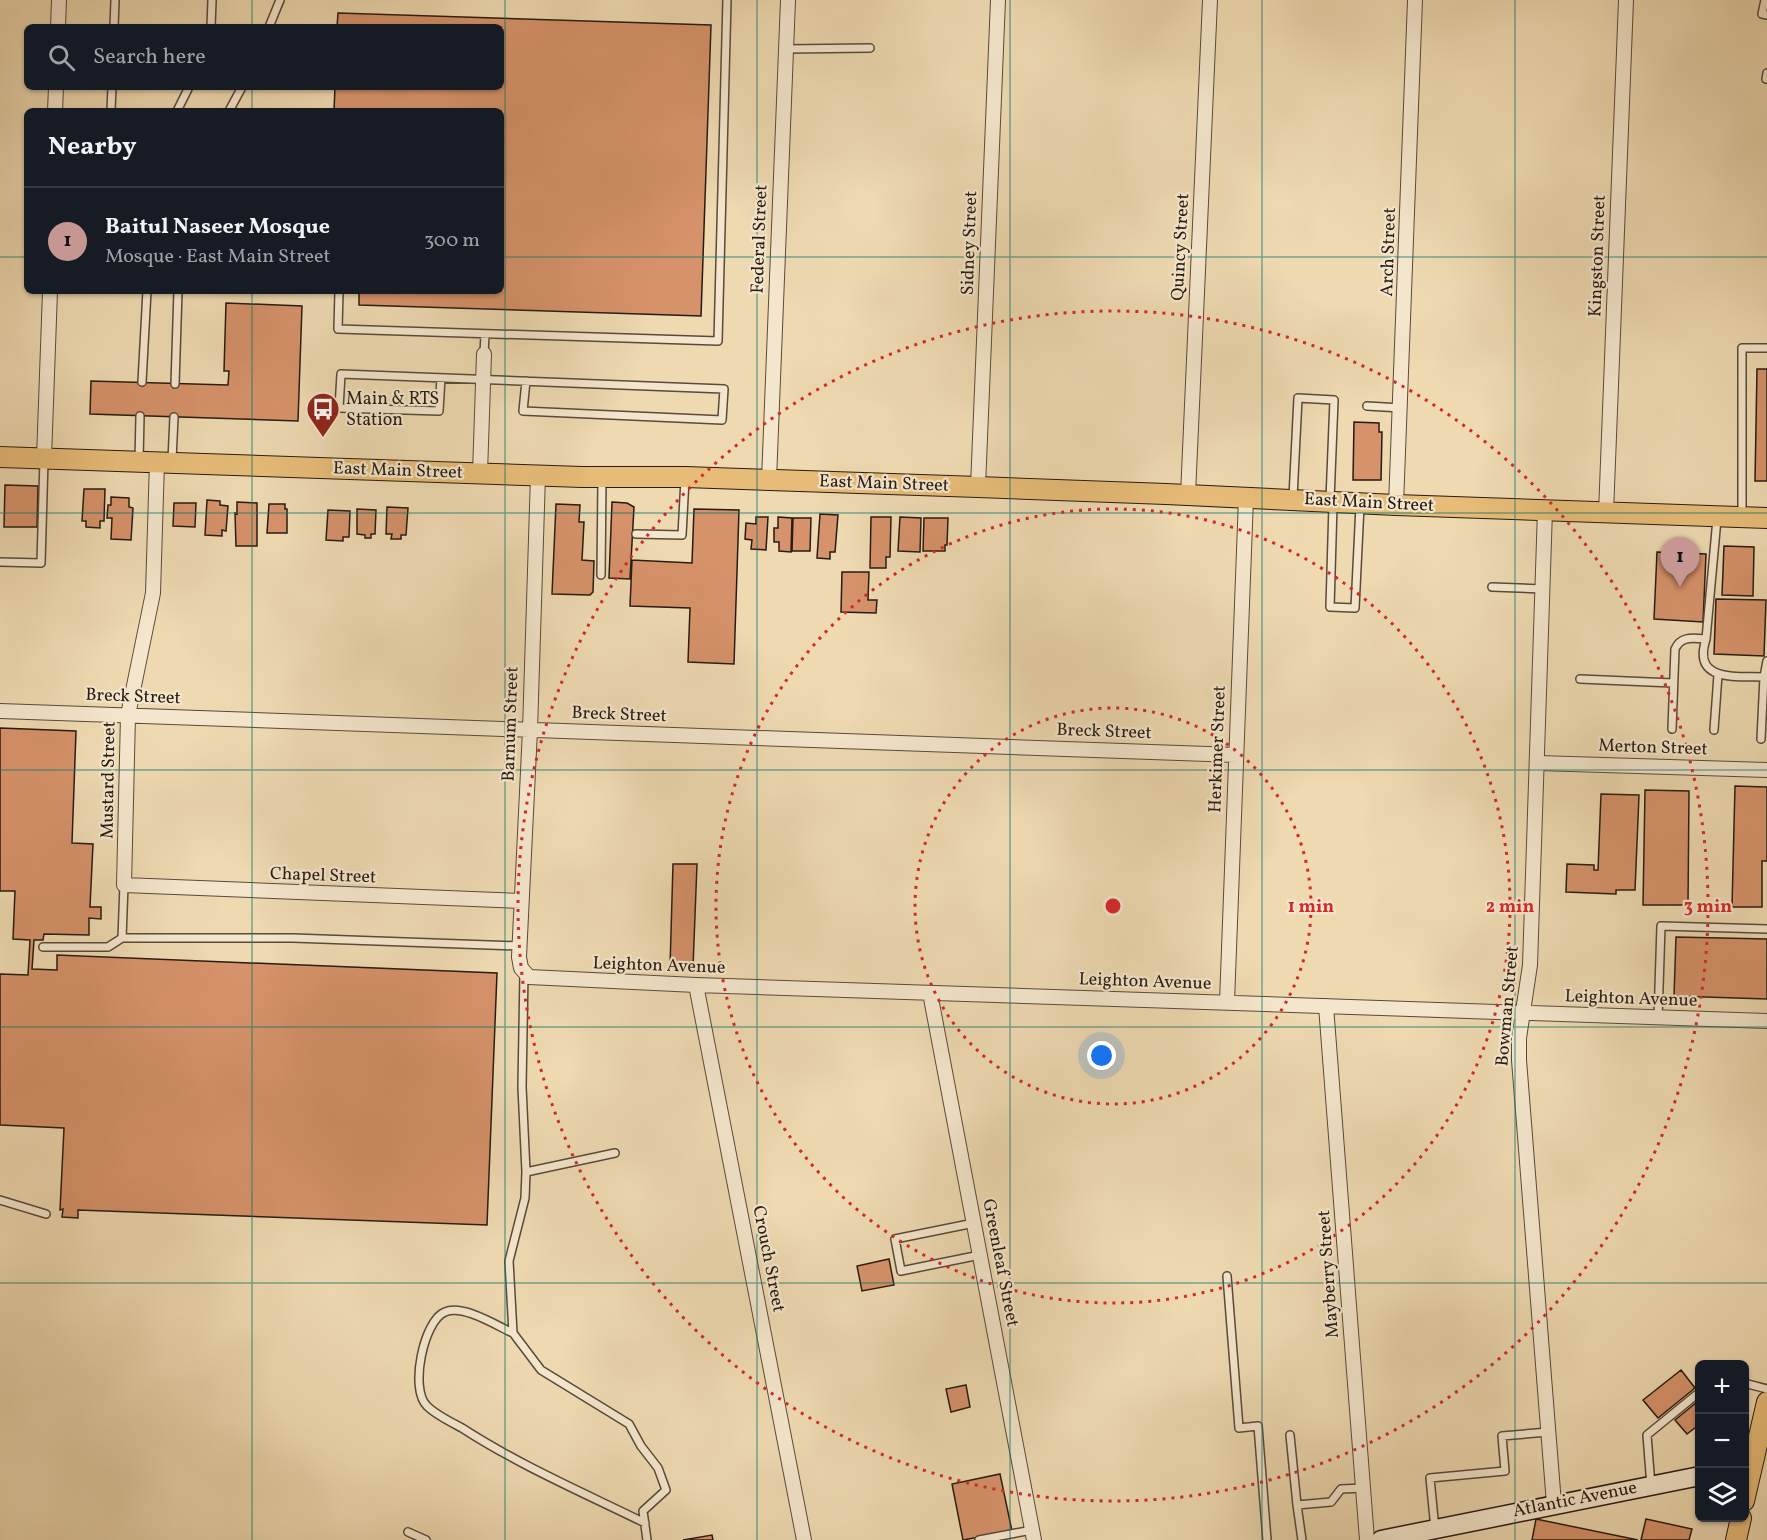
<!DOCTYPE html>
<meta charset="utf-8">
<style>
:root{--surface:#171b24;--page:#20242c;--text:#f1f3f6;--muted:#9ea1a6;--line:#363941;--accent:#c59692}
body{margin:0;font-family:Vollkorn,serif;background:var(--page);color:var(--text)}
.controls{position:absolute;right:18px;bottom:18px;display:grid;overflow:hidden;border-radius:9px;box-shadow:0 2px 4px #0004}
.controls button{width:54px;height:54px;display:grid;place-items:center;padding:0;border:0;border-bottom:2px solid var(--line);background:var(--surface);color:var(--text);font:30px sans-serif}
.you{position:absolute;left:1102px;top:1056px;width:21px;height:21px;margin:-15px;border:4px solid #fff;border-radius:50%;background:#1a73e8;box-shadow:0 0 0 9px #1a73e833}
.badge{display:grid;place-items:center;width:39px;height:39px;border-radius:50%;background:var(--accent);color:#111;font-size:20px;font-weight:700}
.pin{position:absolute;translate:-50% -50px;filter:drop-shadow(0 2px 3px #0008)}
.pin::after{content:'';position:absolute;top:32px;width:21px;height:18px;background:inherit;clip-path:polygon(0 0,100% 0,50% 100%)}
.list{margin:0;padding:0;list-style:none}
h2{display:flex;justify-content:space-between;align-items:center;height:78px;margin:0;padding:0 24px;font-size:26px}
h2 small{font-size:20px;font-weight:400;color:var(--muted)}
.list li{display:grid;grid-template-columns:39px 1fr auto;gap:18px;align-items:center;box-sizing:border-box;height:108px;padding:0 24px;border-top:2px solid var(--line)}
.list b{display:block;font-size:22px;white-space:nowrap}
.list p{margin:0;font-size:20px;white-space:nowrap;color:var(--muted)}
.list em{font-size:20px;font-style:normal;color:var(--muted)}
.icon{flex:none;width:33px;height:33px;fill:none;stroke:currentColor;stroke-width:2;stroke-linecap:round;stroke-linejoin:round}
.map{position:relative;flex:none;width:1767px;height:1540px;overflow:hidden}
.search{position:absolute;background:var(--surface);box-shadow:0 2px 4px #0004;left:24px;top:24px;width:480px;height:66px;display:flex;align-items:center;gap:15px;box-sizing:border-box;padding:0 21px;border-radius:9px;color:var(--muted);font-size:22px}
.panel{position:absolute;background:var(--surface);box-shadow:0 2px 4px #0004;left:24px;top:108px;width:480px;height:186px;border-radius:9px}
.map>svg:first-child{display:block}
.building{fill:#d6926a;stroke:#271b11;stroke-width:1.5}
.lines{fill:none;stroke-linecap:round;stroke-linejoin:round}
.lane-casing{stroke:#594a39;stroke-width:10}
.street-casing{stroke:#594a39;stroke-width:16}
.secondary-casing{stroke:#271b11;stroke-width:21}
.primary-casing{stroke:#271b11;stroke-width:22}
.lane{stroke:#f4e6cc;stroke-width:7}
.street{stroke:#f4e6cc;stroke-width:14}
.secondary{stroke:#f4e6cc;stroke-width:18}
.primary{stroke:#e7bc78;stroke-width:20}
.grid{fill:none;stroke:#0f766e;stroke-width:1.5;stroke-opacity:0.55}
.ring{fill:none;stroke:#d62828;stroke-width:3;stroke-dasharray:3 6}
.labels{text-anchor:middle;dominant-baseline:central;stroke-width:4.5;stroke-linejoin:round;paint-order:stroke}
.street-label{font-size:18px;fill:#271b11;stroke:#f4e6cc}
.poi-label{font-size:18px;fill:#271b11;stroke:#f4e6cc;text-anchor:start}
.centre{fill:#d62828;stroke:#f4e6cc;stroke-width:3}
.ring-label{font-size:18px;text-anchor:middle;font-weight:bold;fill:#d62828;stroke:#f4e6cc;stroke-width:4.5;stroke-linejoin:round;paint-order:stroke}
</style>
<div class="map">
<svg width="1767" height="1540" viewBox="0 0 1767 1540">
<rect width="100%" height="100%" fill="#eed9b1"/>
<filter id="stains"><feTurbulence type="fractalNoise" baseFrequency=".00333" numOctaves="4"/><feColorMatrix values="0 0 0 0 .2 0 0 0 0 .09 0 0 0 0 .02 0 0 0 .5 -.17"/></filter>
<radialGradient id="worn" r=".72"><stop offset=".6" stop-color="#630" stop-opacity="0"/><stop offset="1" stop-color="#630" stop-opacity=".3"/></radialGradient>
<path class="building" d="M338 13 711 25 701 316 359 305V291H501V111H334L335 87H501V27H337Z
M226 303 302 306 298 421 90 414 91 381 228 385 229 371H224Z
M1757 369H1767V481H1755Z
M1354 422 1379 423V432H1382L1381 480H1353Z
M5 485 38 486 37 527H4Z
M84 489H105L104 521H100V528L86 527V521H82Z
M111 497 129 498V507L133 508 131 540 111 539 112 518H107L108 505H111Z
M207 500 220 501V505L228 506 226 531 222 530V536L205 535Z
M237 502 257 503V546H236L235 513 237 514Z
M612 502 627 503 634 507 630 579 609 578Z
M174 503H196L195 527 173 526Z
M269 504H285V509H287V533H267Z
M556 504 580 505 579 522H584L582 560 594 561 593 592 590 595 552 594Z
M387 507 408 508 406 535H401V539H391L392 534H386Z
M357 509 376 510 375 534H371V538H365V535L357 534Z
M694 509 739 510 734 664 688 662 690 608 630 606 632 560 692 563Z
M328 510 350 511 349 537H343V541L326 540Z
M820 514 838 515 835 552H830V559L817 558Z
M756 517H768L766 550 751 549 752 540 745 539 746 523 756 524Z
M778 517 792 518 791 552 779 551V542H774V528H778Z
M871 517H891L890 557H886V568H870Z
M900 517 921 518 920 552 898 551Z
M793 518H811L810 551H792Z
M924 518H948L947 545H945V551H923Z
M1724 546 1754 547 1753 596 1722 595Z
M1657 552 1706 554 1703 622 1654 619Z
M842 572H869L868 600H877L876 613 841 612Z
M1716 599 1766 600 1764 656 1714 654Z
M0 728 76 731 72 843 93 844 90 907H101V919L89 918V935L44 934 43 940H34L32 969 57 970V955L497 973 487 1225 78 1210V1218L62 1217 63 1209 60 1210 64 1128 0 1125V974L28 975 30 940 13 939 15 891H0Z
M1735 786 1767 787V861H1762V907H1732Z
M1645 790 1689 791 1688 905H1643Z
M1601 794 1639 795 1635 890H1616V894L1566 892 1567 864 1594 865V870H1598Z
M673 864H697L693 967H670Z
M1676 937 1767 939V999L1674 996Z
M889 1259 894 1285 862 1291 857 1266Z
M1681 1370 1695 1388 1658 1418 1643 1400Z
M966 1385 970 1407 951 1412 946 1389Z
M1697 1402 1700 1406V1424L1687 1434 1675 1420Z
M1000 1474 1012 1531 963 1540 952 1484Z
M1536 1519 1638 1540H1532Z
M1646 1519 1692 1529 1689 1540H1641Z
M712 1535 713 1540H683Z"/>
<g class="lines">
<defs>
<path id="lane" d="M1765 0 1762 14 1767 15
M114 27 115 0
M211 27 212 0
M269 27 280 0
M786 49 870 48
M1766 79 1767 73
M111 111 112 87
M177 111 189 87
M229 111 242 87
M339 291 338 329 718 341 727 0
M484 354 485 334
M441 378 439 411 339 408 341 374C469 379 596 384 724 389L722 420 523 411 526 381
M142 382 147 291
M175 384 178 291
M1367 406 1401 408
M172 460 174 417
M139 461 140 416
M1293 497 1298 398 1334 400 1330 500
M1333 505 1330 607 1355 608 1360 506
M1742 515V348H1767
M636 534 682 535 685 479
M0 562 41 563 44 460
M601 575 602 479
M1492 587 1543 589
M1706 639C1692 682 1735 676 1764 677L1767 661
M1580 679 1673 683
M1672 729 1675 649C1681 636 1692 638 1706 639L1717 519
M1714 730 1718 675
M1761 739 1764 677
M124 885 122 938H293L519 946
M43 947H108L122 938
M524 973 522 1087 526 1172 525 1198 509 1261 513 1333 541 1370 629 1424 641 1446 658 1468 666 1490 643 1511 647 1540
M1658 1018 1661 926 1767 929
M526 1172 615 1153
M0 1200 46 1214
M974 1223 895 1239 901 1271 980 1255
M1227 1276 1239 1428 1258 1426 1267 1540
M513 1333C497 1326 463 1304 445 1312 424 1320 409 1389 427 1406 436 1415 451 1422 462 1428 519 1465 584 1493 645 1523
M1744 1383 1767 1389
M1290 1435 1297 1505 1331 1502 1341 1489 1363 1488
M1651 1486 1647 1435 1696 1395 1700 1394
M1297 1505 1302 1540
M1435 1529 1430 1478 1505 1471 1502 1436 1548 1432
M408 1532 426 1540
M979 1540 1032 1530"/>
<path id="street" d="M58 27 59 0
M55 111 56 87
M44 458 50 291
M157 462 153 593 128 715 124 885 521 901
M480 473 484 354
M538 475 530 730 519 957 521 968 529 977 696 985 1767 1021
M769 480 788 0
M978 487 998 0
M1188 495 1210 0
M1396 505 1415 0
M1545 510 1530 965 1519 1038V1060L1554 1504
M1606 513 1626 0
M0 711 1236 755
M1538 763 1767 770
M696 985 804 1540
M930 993 1034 1540
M1227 1002 1246 498
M1326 1006 1367 1540"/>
<path id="secondary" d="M1381 1540 1700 1476"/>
<path id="primary" d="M0 457 582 477H685L978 487 1166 494 1396 505 1767 518
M1744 1501 1767 1402
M1736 1540 1741 1518"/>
</defs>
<use href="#lane" class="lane-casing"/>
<use href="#street" class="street-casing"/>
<use href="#secondary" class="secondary-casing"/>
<use href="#primary" class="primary-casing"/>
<use href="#lane" class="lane"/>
<use href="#street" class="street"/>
<use href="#secondary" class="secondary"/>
<use href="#primary" class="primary"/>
</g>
<path class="grid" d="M252 0V27M505 0V1540M757 0V1540M1010 0V1540M1262 0V1540M1515 0V1540M252 87V111M0 257H27M501 257H1767M252 291V1540M0 513H1767M0 770H1767M0 1027H1767M0 1283H1767"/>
<g class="ring">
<circle cx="1113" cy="906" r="198"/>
<circle cx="1113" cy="906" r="397"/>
<circle cx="1113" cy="906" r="595"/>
</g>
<defs>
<symbol id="bus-pin" viewBox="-11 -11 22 30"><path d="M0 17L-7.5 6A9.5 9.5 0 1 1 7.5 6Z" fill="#8f2418" stroke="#f4e6cc"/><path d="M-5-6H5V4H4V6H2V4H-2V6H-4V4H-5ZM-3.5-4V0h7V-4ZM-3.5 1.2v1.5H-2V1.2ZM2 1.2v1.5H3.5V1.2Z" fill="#fff"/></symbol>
</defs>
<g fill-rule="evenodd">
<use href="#bus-pin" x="304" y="390" width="38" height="52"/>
</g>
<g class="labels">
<g class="street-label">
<text transform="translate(760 239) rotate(-88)">Federal Street</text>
<text transform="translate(970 243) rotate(-88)">Sidney Street</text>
<text transform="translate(1181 247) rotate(-87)">Quincy Street</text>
<text transform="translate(1389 252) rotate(-88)">Arch Street</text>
<text transform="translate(1598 256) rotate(-88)">Kingston Street</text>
<text transform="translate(398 471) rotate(2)">East Main Street</text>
<text transform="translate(884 484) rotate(2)">East Main Street</text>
<text transform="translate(1369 503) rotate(3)">East Main Street</text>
<text transform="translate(133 697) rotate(2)">Breck Street</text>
<text transform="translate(619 715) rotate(2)">Breck Street</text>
<text transform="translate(511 724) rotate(-88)">Barnum Street</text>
<text transform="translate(1104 732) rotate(2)">Breck Street</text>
<text transform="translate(1653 748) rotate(2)">Merton Street</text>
<text transform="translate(1218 749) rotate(-88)">Herkimer Street</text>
<text transform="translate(109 780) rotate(-89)">Mustard Street</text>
<text transform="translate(323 876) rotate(2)">Chapel Street</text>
<text transform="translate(659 966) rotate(2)">Leighton Avenue</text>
<text transform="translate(1145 982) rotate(2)">Leighton Avenue</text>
<text transform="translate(1631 999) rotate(2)">Leighton Avenue</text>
<text transform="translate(1508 1006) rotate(-85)">Bowman Street</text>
<text transform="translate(768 1259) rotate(79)">Crouch Street</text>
<text transform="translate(1000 1263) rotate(79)">Greenleaf Street</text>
<text transform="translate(1329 1274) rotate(-94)">Mayberry Street</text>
<text transform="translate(1575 1500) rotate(-11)">Atlantic Avenue</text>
</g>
<g class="poi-label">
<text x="346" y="399">Main &amp; RTS<tspan x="346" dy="21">Station</tspan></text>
</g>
</g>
<circle cx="1113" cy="906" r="9" class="centre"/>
<g class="ring-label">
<text x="1311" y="912">1 min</text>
<text x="1510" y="912">2 min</text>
<text x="1708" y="912">3 min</text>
</g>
<rect width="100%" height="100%" filter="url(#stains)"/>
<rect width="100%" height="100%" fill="url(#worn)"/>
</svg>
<div class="controls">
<button>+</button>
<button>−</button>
<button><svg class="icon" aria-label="layers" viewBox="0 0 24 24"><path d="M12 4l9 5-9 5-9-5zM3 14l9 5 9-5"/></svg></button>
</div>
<div class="you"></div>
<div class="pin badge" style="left:1680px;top:587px">1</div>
<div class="search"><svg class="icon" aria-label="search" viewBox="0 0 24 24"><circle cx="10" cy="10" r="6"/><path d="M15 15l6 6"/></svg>Search here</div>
<section class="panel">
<h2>Nearby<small></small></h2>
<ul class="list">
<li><span class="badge">1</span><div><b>Baitul Naseer Mosque</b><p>Mosque · East Main Street</p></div><em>300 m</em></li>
</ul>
</section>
</div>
